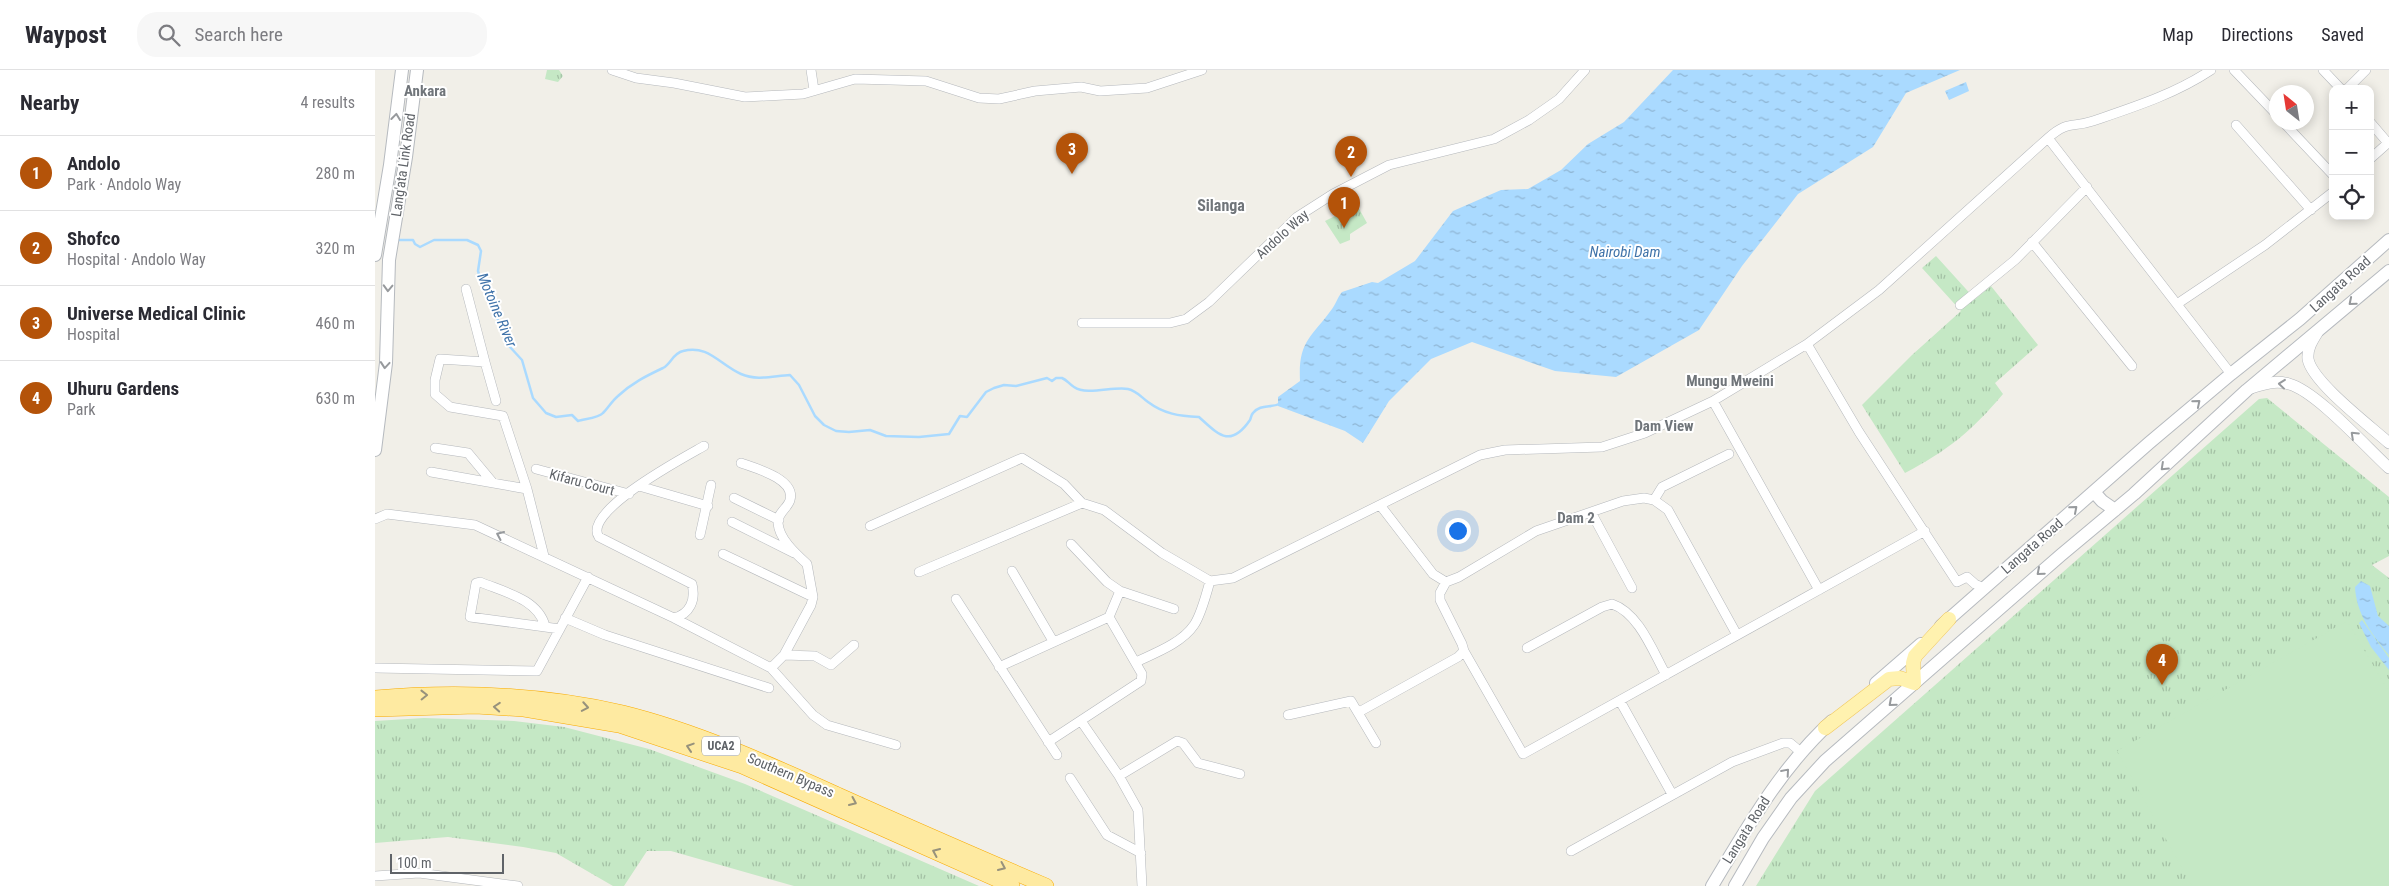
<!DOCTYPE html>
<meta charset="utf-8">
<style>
:root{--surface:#fff;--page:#f7f7f7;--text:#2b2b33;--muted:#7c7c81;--line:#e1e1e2;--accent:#b45309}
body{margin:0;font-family:"Roboto Condensed",sans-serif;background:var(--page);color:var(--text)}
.controls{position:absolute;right:15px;top:15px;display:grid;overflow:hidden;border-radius:10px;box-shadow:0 2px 12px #0003}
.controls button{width:45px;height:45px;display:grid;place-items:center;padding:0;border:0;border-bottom:1px solid var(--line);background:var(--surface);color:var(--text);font:25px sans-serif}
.compass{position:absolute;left:1894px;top:15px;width:45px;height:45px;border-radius:50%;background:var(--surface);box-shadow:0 2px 12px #0003;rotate:330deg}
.scale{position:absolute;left:15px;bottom:12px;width:114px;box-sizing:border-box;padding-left:5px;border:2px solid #5f6368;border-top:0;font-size:14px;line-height:18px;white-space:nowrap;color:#5f6368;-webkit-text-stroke:4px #fff;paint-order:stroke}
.you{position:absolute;left:1082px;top:460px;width:18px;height:18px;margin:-12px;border:4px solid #fff;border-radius:50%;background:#1a73e8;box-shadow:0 0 0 8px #1a73e833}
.badge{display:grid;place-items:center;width:32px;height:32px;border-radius:50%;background:var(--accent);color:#fff;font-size:16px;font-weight:700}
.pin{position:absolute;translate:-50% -41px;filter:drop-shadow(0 1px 2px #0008)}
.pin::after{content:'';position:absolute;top:26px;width:18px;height:15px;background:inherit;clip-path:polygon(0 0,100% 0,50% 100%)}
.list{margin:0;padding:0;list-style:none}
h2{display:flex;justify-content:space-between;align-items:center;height:65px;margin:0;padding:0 20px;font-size:21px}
h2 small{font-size:16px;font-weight:400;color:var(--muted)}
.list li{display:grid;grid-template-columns:32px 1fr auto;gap:15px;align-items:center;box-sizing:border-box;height:75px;padding:0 20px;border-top:1px solid var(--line)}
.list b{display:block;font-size:19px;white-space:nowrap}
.list p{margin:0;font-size:16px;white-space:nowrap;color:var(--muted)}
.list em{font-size:16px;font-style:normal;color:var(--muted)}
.icon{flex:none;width:28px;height:28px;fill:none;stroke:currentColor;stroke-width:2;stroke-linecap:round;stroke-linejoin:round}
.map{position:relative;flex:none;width:2014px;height:816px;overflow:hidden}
header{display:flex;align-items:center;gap:30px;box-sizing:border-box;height:70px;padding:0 25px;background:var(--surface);border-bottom:1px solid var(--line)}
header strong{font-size:24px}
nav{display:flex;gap:28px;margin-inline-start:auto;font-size:18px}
.search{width:350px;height:45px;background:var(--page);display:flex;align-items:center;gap:12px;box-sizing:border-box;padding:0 18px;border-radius:20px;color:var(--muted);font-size:19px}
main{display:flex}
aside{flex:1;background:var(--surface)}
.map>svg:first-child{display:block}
.grass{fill:url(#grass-tufts)}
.pitch{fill:#c5e8c5}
.water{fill:url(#water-ripples)}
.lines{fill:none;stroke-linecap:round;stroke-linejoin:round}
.stream{stroke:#aadaff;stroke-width:2.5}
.minor-casing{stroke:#b5b8bc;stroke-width:10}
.tertiary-casing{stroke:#b5b8bc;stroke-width:12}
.secondary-casing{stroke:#b6babf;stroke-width:14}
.primary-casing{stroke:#f2c960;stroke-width:15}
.trunk-casing{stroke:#f9ab00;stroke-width:16}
.minor{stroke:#fff;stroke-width:9}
.tertiary{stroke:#fff;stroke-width:11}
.secondary{stroke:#fff;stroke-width:12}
.primary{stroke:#fff2af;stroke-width:14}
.trunk{stroke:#feeaa1;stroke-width:15}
.oneway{stroke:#979a9d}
.oneway2{stroke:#97927c}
.labels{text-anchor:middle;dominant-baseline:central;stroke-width:4;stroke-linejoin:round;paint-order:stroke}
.shield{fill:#fff;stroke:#8f9295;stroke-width:1}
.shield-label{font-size:12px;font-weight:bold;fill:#5f6368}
.street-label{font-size:14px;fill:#5f6368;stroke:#fff}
.neighbourhood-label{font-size:15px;font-weight:bold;fill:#70757a;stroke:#fff}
.water-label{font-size:15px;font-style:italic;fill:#4174aa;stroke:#fff}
.quarter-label{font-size:16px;font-weight:bold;fill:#70757a;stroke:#fff}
</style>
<header>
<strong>Waypost</strong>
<div class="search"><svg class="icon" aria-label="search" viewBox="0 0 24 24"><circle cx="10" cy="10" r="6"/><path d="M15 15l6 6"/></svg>Search here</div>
<nav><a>Map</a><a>Directions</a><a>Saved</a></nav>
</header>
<main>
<aside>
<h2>Nearby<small>4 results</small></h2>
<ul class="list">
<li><span class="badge">1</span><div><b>Andolo</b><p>Park · Andolo Way</p></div><em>280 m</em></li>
<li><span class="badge">2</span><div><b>Shofco</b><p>Hospital · Andolo Way</p></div><em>320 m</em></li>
<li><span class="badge">3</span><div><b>Universe Medical Clinic</b><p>Hospital</p></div><em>460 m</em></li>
<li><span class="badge">4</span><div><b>Uhuru Gardens</b><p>Park</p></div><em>630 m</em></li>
</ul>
</aside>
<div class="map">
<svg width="2014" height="816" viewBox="0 0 2014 816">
<defs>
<pattern id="grass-tufts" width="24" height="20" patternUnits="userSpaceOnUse" patternTransform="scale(1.25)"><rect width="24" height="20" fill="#c5e8c5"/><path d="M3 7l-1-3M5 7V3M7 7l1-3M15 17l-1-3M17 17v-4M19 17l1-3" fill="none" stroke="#a3c0a4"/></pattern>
<pattern id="water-ripples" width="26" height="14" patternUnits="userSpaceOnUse" patternTransform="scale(1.25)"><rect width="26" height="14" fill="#aadaff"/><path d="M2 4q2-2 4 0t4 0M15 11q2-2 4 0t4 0" fill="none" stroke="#8eb4d2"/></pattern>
</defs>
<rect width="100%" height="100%" fill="#f1efe8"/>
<path class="grass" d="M172 0H184L188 6 183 12 170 9Z
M982 135 992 153 975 164V170L965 174 950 151Z
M1561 186 1600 229 1616 216 1663 275 1620 313 1628 324C1597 361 1572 381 1530 403L1487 335 1537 285 1586 241 1547 198Z
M1892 328 2014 427V486L1997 495 2014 508V816H1381L1440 721 1884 329Z
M49 648 139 651 189 657 274 679 370 714 604 816H419L296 781H272L249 816H238L181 783 148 777 73 767 0 773V651Z"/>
<path class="pitch" d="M1972 551 2014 622V816H1817L1742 681Z"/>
<path class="water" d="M1298 0H1585L1531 23 1498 77 1423 124 1367 196 1324 260 1241 307 1180 301 1097 272 1056 289 1014 331 988 373 970 361 903 336V327L925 311C923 271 936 268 957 239 961 234 962 228 967 222L997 212 1003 213 1040 191 1078 141 1126 120 1153 119 1186 100 1213 74 1249 52Z
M1591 12 1594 21 1574 30 1570 21Z
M1986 511 1995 516 2003 546 2014 556V585C1997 565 1981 543 1980 517Z
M1987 550 2014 588V600L1996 577 1984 553Z"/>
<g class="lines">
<path class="stream" d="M20 170H38L40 174 45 177 59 170H92L103 175 106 181 103 201 109 219 135 277 147 290 158 328 171 343 181 347 197 345 203 351C209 349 224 348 228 343 233 338 237 331 243 326 257 313 271 306 288 298 296 294 298 283 308 281 333 274 345 295 366 304 382 311 398 306 415 305L424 315 440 346 449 355 461 361 474 362 495 360 511 366 544 367 574 364 585 346 592 347 611 322 619 318 629 315 641 316 672 308 677 311 681 308H687C692 310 694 314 699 317 712 326 738 316 753 319 762 321 766 327 773 332 789 344 804 346 824 347 843 364 855 379 875 350 876 348 876 345 878 343 885 334 896 338 904 334"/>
<defs>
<path id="minor" d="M237 0 261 8 299 13 370 27 428 24 480 9 551 11 604 28 624 29 660 21 706 17 725 21 772 18 827 0
M436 0 439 20
M1859 0 1902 45
M1948 0 1966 19
M1972 19 1991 0
M1908 52 1958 105
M1995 52 2013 73
M1861 55 1936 140
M1673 68C1693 50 1697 58 1718 51 1759 37 1800 24 1836 0
M1995 89 2014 72
M1657 172 1757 296
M91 219 110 292
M1802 234 1890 175 1958 122
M1585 235 1640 190 1712 117
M707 253H795L811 249 834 232 922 147 958 124 1014 95 1119 69 1154 50 1184 29 1210 0
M1432 274 1484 362 1582 512
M121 331 110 292 65 289 60 310V324L75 337 128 346 152 419 169 486
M1338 331 1444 520
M60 378 93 383 118 413
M366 393C380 398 421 409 415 430 413 438 402 443 403 453 404 469 421 484 432 494L438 527 436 535 409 585 396 598 438 645 452 655 521 675
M161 399 254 424
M56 402 152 419
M264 416 333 436
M359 428 404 450
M1279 430 1287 417 1354 384
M1005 435 1058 504 1071 512 1084 507 1161 461 1248 431 1269 428 1279 430 1293 440 1362 565
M1216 442 1257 518
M0 449 12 444 100 455 299 548C315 544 321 530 317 514L224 467C206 442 310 387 329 376
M357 452 419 483
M495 456 647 388 689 414 707 433 729 440 787 483 835 511 858 508 1105 385 1130 380 1227 377 1270 363 1338 331 1432 274 1504 220 1673 68 1856 304
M325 465 336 415
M696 474 732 512 745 521 799 539
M348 484 438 527
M637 501 678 571
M544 502 707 433
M1582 512 1592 507 1600 514 1609 518
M581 529 682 685
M734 547 745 521
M190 548 230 565 394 618
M299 548 396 598
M170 556C163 529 129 522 105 512L101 513 95 547 185 559
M1152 578 1227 537 1237 534C1264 543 1278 582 1291 605
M1089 581 1148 684 1550 461
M409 585 440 586 456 595 479 575
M761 592C780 583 807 573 819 555 826 545 832 522 835 511
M624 597 734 547 767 604 766 611 673 672
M0 598 162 601 213 507
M1245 631 1297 724
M984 642 1083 587 1089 581 1087 574 1065 530V523L1071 512
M913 645 976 631 1001 673
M706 651 744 706 763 740 767 816
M744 706 802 671 808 673 823 693 865 704
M695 708 732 765 766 783
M1196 781 1357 692 1408 673H1415L1427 683
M0 806 44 803 143 816"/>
<path id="tertiary" d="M1942 263C1937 271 1932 279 1933 289 1937 312 1995 356 2014 373
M1876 318C1888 314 1901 310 1914 314 1941 321 1991 377 2014 398"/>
<path id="secondary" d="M0 185 15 95 27 0
M0 380 11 293 14 190 31 87 42 0
M1719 422 1727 431 1740 440
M1566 556 1774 373 1856 304 1925 249 2014 170
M1501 613 1546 574
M1337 816C1372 758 1406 697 1457 651
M1360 816 1388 768 1416 728 1450 691 1686 485 1759 424 1872 320 2014 201"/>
<path id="primary" d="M1450 658 1514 609 1525 608 1539 613 1538 593 1540 586 1574 549"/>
<path id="trunk" d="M0 628C83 621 166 624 248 643 321 661 394 694 463 725 532 756 601 786 671 816
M0 639 101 636 149 639 244 655 367 696 637 816"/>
</defs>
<use href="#minor" class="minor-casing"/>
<use href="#tertiary" class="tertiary-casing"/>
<use href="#secondary" class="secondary-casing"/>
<use href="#primary" class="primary-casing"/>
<use href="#trunk" class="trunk-casing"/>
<use href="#minor" class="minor"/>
<use href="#tertiary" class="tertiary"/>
<use href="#secondary" class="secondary"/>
<use href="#primary" class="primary"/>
<use href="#trunk" class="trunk"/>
</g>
<defs><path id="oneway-chevron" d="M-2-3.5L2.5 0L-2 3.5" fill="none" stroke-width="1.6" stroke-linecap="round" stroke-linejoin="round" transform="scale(1.25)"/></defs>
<g class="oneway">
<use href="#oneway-chevron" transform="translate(21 47) rotate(-83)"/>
<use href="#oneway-chevron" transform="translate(13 218) rotate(92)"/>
<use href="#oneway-chevron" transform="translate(1977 232) rotate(140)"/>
<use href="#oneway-chevron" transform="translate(10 295) rotate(95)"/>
<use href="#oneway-chevron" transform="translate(1907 314) rotate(-174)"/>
<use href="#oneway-chevron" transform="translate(1822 333) rotate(-40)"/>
<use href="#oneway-chevron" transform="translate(1979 365) rotate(-137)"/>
<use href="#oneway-chevron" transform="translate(1789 397) rotate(137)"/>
<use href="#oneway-chevron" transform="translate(1699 439) rotate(-41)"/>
<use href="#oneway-chevron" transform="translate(125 465) rotate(-156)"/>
<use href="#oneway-chevron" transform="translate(1665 502) rotate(139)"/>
<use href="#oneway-chevron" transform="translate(1517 633) rotate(139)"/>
<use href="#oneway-chevron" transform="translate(1411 702) rotate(-49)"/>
</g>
<g class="oneway2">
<use href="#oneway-chevron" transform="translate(49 625) rotate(-1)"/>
<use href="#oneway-chevron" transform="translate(122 637) rotate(-176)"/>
<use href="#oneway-chevron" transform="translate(210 637) rotate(10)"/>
<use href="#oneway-chevron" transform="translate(315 677) rotate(-162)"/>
<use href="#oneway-chevron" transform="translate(478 732) rotate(24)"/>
<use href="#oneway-chevron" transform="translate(561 782) rotate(-156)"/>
<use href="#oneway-chevron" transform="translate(627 797) rotate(24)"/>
</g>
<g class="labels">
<rect class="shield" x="327" y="666.5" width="38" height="19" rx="4"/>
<g class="shield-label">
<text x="346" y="676">UCA2</text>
</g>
<g class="street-label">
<text transform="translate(28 95) rotate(-82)">Lang'ata Link Road</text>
<text transform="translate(907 164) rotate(-42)">Andolo Way</text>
<text transform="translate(1965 214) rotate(-42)">Langata Road</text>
<text transform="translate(207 412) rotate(15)">Kifaru Court</text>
<text transform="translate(1657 476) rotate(-41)">Langata Road</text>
<text transform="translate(416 705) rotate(23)">Southern Bypass</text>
<text transform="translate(1371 760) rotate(-58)">Langata Road</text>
</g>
<g class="neighbourhood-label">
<text x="50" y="21">Ankara</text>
<text x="1355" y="311">Mungu Mweini</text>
<text x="1289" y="356">Dam View</text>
<text x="1201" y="448">Dam 2</text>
</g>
<g class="water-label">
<text x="1250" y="182">Nairobi Dam</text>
<text transform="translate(122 240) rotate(67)">Motoine River</text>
</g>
<g class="quarter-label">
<text x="846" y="135">Silanga</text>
</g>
</g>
</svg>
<div class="controls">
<button>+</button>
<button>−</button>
<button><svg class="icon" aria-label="locate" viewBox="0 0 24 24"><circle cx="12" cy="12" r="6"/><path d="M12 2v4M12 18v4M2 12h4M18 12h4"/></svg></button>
</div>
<svg class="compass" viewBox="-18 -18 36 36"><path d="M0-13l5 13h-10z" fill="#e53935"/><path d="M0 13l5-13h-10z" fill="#7c7c81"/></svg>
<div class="scale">100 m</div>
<div class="you"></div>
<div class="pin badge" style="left:969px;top:158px">1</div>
<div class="pin badge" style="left:976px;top:107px">2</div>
<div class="pin badge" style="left:697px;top:104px">3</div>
<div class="pin badge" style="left:1787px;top:615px">4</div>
</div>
</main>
